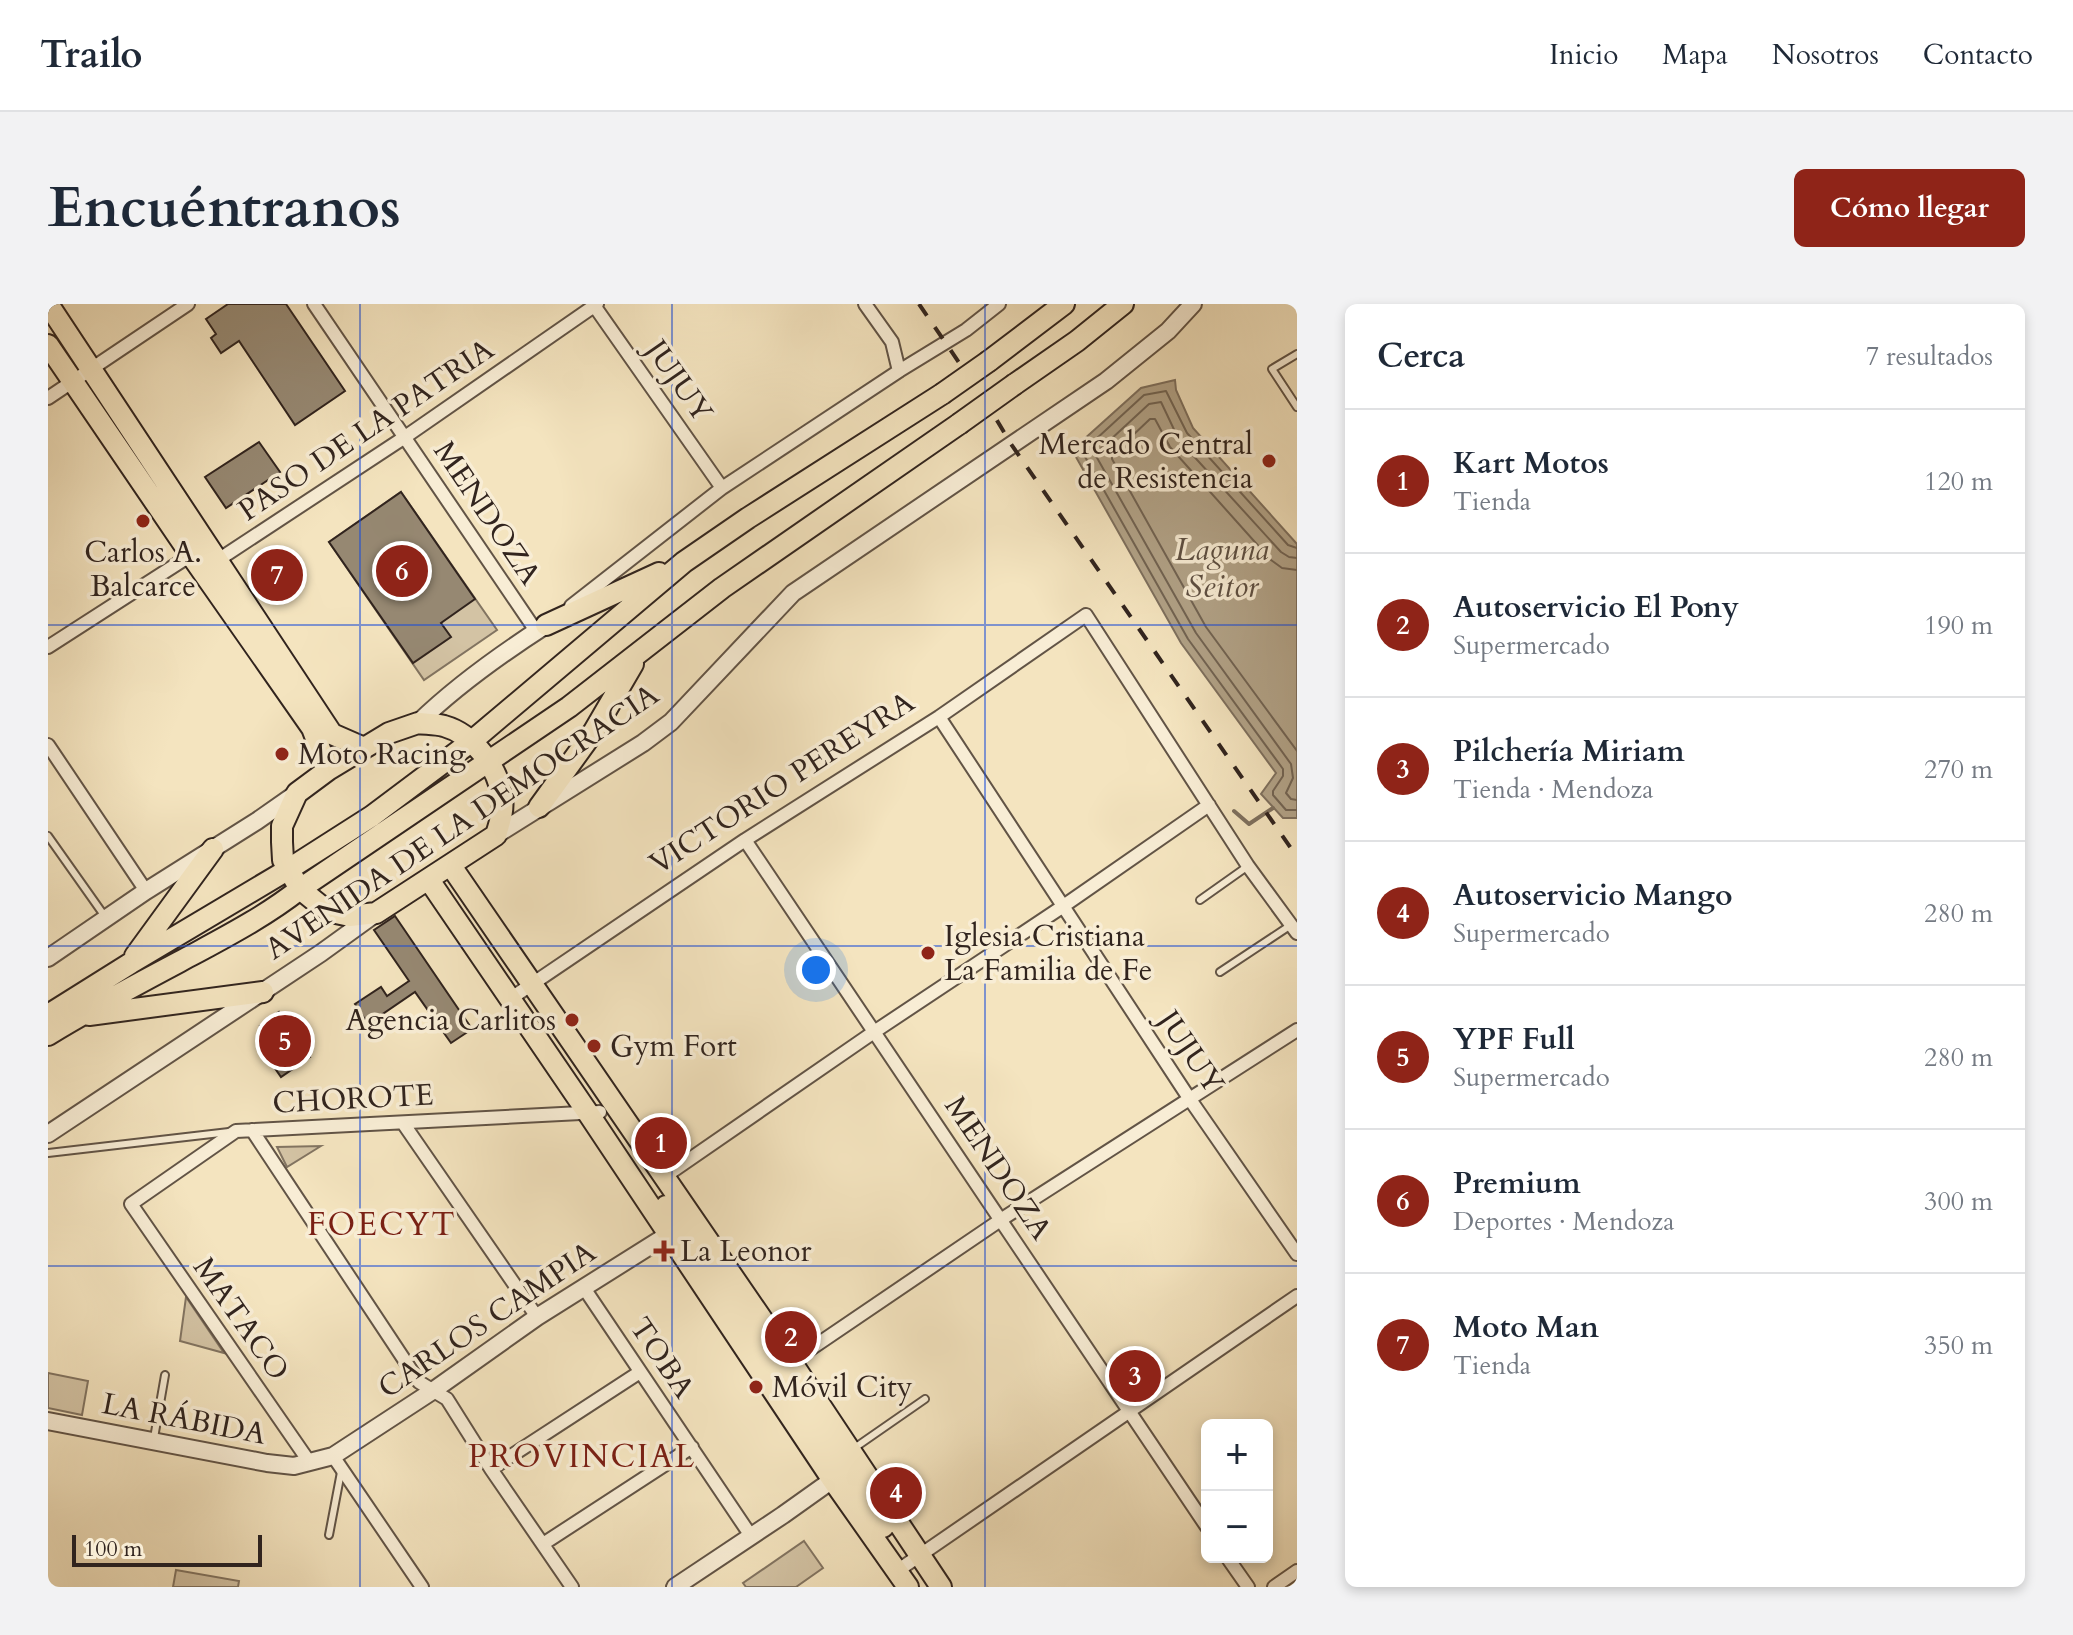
<!DOCTYPE html>
<html lang="es">
<meta charset="utf-8">
<style>
:root{--surface:#fff;--page:#f2f2f3;--text:#1f2937;--muted:#747a83;--line:#e0e1e3;--accent:#8f2418}
body{margin:0;font-family:Cardo,serif;background:var(--page);color:var(--text)}
.controls{position:absolute;right:24px;bottom:24px;display:grid;overflow:hidden;border-radius:12px;box-shadow:0 4px 12px #0003}
.controls button{width:72px;height:72px;display:grid;place-items:center;padding:0;border:0;border-bottom:2px solid var(--line);background:var(--surface);color:var(--text);font:40px sans-serif}
.scale{position:absolute;left:24px;bottom:20px;width:190px;box-sizing:border-box;padding-left:8px;border:4px solid #31241e;border-top:0;font-size:22px;line-height:28px;white-space:nowrap;color:#31241e;-webkit-text-stroke:6px #f8edd5;paint-order:stroke}
.you{position:absolute;left:768px;top:666px;width:28px;height:28px;margin:-20px;border:6px solid #fff;border-radius:50%;background:#1a73e8;box-shadow:0 0 0 12px #1a73e833}
.badge{display:grid;place-items:center;width:52px;height:52px;border-radius:50%;background:var(--accent);color:#fff;font-size:26px;font-weight:700}
.pin{position:absolute;translate:-50% -50%;border:4px solid #fff;box-shadow:0 2px 8px #0006}
.list{margin:0;padding:0;list-style:none}
h2{display:flex;justify-content:space-between;align-items:center;height:104px;margin:0;padding:0 32px;font-size:34px}
h2 small{font-size:26px;font-weight:400;color:var(--muted)}
.list li{display:grid;grid-template-columns:52px 1fr auto;gap:24px;align-items:center;box-sizing:border-box;height:144px;padding:0 32px;border-top:2px solid var(--line)}
.list b{display:block;font-size:30px;white-space:nowrap}
.list p{margin:0;font-size:26px;white-space:nowrap;color:var(--muted)}
.list em{font-size:26px;font-style:normal;color:var(--muted)}
.map{position:relative;flex:none;width:1249px;height:1283px;overflow:hidden;border-radius:12px}
header{display:flex;align-items:center;gap:48px;box-sizing:border-box;height:112px;padding:0 40px;background:var(--surface);border-bottom:2px solid var(--line)}
header strong{font-size:38px}
nav{display:flex;gap:44px;margin-inline-start:auto;font-size:28px}
.intro{display:flex;align-items:center;justify-content:space-between;box-sizing:border-box;height:192px;padding:0 48px}
h1{margin:0;font-size:56px}
.button{padding:20px 36px;border-radius:12px;background:var(--accent);color:#fff;font-size:28px;font-weight:700}
main{display:flex;gap:48px;padding:0 48px}
aside{flex:1;background:var(--surface);border-radius:12px;box-shadow:0 4px 12px #0003}
.map>svg:first-child{display:block}
.green{fill:#d3c3a4;stroke:#827461;stroke-width:2}
.water{fill:#b2a388;stroke:#7e705e;stroke-width:2}
.lines{fill:none;stroke-linecap:round;stroke-linejoin:round}
.shore{stroke:#726453;stroke-width:2}
.stream{stroke:#7e705e;stroke-width:4}
.building{fill:#968872;stroke:#31241e;stroke-width:2}
.service-casing{stroke:#625446;stroke-width:10}
.minor-casing{stroke:#625446;stroke-width:16}
.tertiary-casing{stroke:#625446;stroke-width:20}
.primary-casing{stroke:#31241e;stroke-width:24}
.trunk-casing{stroke:#31241e;stroke-width:24}
.service{stroke:#f8edd5;stroke-width:6}
.minor{stroke:#f8edd5;stroke-width:12}
.tertiary{stroke:#f8edd5;stroke-width:16}
.primary{stroke:#f4e4bf;stroke-width:20}
.trunk{stroke:#f4e4bf;stroke-width:20}
.rail{stroke:#31241e;stroke-width:4;stroke-dasharray:14 14;stroke-linecap:butt}
.trunk-bridge-casing{stroke:#31241e;stroke-width:24;stroke-linecap:butt}
.trunk-bridge{stroke:#f4e4bf;stroke-width:20}
.grid{fill:none;stroke:#1d4ed8;stroke-width:2;stroke-opacity:0.55}
.poi-dot{fill:#8f2418;stroke:#f8edd5;stroke-width:3}
.labels{text-anchor:middle;dominant-baseline:central;stroke-width:7;stroke-linejoin:round;paint-order:stroke}
.street-label{font-size:30px;fill:#31241e;stroke:#f8edd5}
.poi-label{font-size:30px;fill:#31241e;stroke:#f8edd5;text-anchor:start}
.water-label{font-size:32px;font-style:italic;fill:#5e5043;stroke:#f8edd5}
.neighbourhood-label{font-size:32px;letter-spacing:2px;fill:#7a1f14;stroke:#f8edd5}
</style>
<header>
<strong>Trailo</strong>
<nav><a>Inicio</a><a>Mapa</a><a>Nosotros</a><a>Contacto</a></nav>
</header>
<div class="intro"><h1>Encuéntranos</h1><a class="button">Cómo llegar</a></div>
<main>
<div class="map">
<svg width="1249" height="1283" viewBox="0 0 1249 1283">
<rect width="100%" height="100%" fill="#f4e4bf"/>
<filter id="stains"><feTurbulence type="fractalNoise" baseFrequency=".0025" numOctaves="4"/><feColorMatrix values="0 0 0 0 .2 0 0 0 0 .09 0 0 0 0 .02 0 0 0 .5 -.17"/></filter>
<radialGradient id="worn" r=".72"><stop offset=".6" stop-color="#630" stop-opacity="0"/><stop offset="1" stop-color="#630" stop-opacity=".3"/></radialGradient>
<path class="green" d="M353 188 449 326 376 376 281 238Z
M273 842 239 863 229 843Z
M138 993 176 1049 132 1037Z
M0 1069 40 1077 34 1111 0 1104Z
M756 1237 775 1264 748 1283H698L695 1279Z
M128 1266 191 1277 190 1283H125Z"/>
<path class="water" d="M1127 76 1128 86 1145 124 1249 240V514H1235L1213 490 1228 469 1133 339 1024 146 1093 84Z"/>
<g class="lines">
<path class="shore" d="M1249 244 1240 241 1139 129 1118 87 1096 91 1035 147 1036 151 1140 335 1235 465V472L1225 487V491L1238 506H1249
M1249 254 1241 253 1233 248 1131 136 1113 98 1101 100 1048 149V152L1148 329 1243 460 1245 474 1238 489 1243 495 1249 496
M1249 266 1234 264 1223 256 1122 143 1107 115H1102L1064 151V155L1158 323 1249 447"/>
<path class="stream" d="M1186 507 1201 520 1225 504"/>
</g>
<path class="building" d="M180 0H238L297 87 247 121 191 37 173 49 163 34 168 30 158 15Z
M211 138 232 168 178 204 157 173Z
M353 188 427 295 393 319 403 333 365 359 281 238Z
M347 612 424 725 403 739 367 688 320 720 307 700 333 683 339 692 361 677 326 626Z
M231 708 262 753 233 773 224 760 234 754 212 722Z"/>
<g class="lines">
<defs>
<path id="service" d="M1249 50 1224 65 1249 103
M0 532 58 614
M1152 596 1200 562
M1172 668 1243 621
M0 849 181 828
M106 1134 117 1071
M805 1145 877 1095
M281 1231 293 1168"/>
<path id="minor" d="M266 0 488 327
M545 0 674 184
M817 0 844 38 851 67
M0 94 140 0
M164 260 357 133 549 0
M523 302 674 184 851 67 918 26 951 0
M0 343 143 251
M891 413 1141 794 1249 950
M0 441 98 587
M697 536 1159 1223
M462 695 697 536 891 413 1038 311 1200 562 1249 629
M355 819 489 1013
M204 826 371 1078 399 1095 443 1165 524 1283
M616 873 826 728 1014 603 1161 501
M536 984 703 1232
M739 1061 954 915 1249 726
M285 1152 374 1283
M262 1159 83 900 188 827 552 808
M443 1165 592 1068
M495 1240 644 1143
M1179 1253 1200 1283
M849 1267 1249 992
M1226 1283 1249 1267"/>
<path id="tertiary" d="M370 419C408 382 453 350 498 321
M448 531 595 439 623 418 745 289 1058 77 1120 27 1145 0
M0 654 98 587 209 517 249 489
M0 830 273 649 327 610
M0 1117 219 1159 246 1162 285 1152 386 1086 489 1013 629 925
M627 1283 735 1211 794 1169"/>
<path id="primary" d="M0 0 284 430 316 444
M0 41 143 251 264 424 280 466
M370 419C378 420 388 420 396 422 425 430 450 463 454 493 456 506 452 518 448 531L328 609 302 612 288 609 273 602 252 585 235 556 234 538V522L249 489 280 466 341 429Z
M403 562 744 1059 893 1283
M381 576 540 809 784 1175 860 1283
M618 902 835 1223"/>
<path id="trunk" d="M941 57 1016 0
M967 80 1029 37 1075 0
M498 321 611 269
M491 503 546 427 585 360
M87 652 165 545
M0 711 83 659 241 565 324 512 424 437 636 258 700 214 894 90
M41 711 215 688
M0 731C47 702 97 676 146 650 183 630 219 611 252 585L521 403 674 284 911 120"/>
</defs>
<use href="#service" class="service-casing"/>
<use href="#minor" class="minor-casing"/>
<use href="#tertiary" class="tertiary-casing"/>
<use href="#primary" class="primary-casing"/>
<use href="#trunk" class="trunk-casing"/>
<use href="#service" class="service"/>
<use href="#minor" class="minor"/>
<use href="#tertiary" class="tertiary"/>
<use href="#primary" class="primary"/>
<use href="#trunk" class="trunk"/>
<path class="rail" d="M871 0 938 98 963 140 1249 553"/>
<defs>
<path id="trunk-bridge" d="M894 90 941 57
M911 120 967 80"/>
</defs>
<use href="#trunk-bridge" class="trunk-bridge-casing"/>
<use href="#trunk-bridge" class="trunk-bridge"/>
</g>
<path class="grid" d="M312 0V1283M624 0V1283M937 0V1283M0 321H1249M0 642H1249M0 962H1249"/>
<g class="poi-dot">
<circle cx="1221" cy="157" r="8"/>
<circle cx="95" cy="217" r="8"/>
<circle cx="234" cy="450" r="8"/>
<circle cx="880" cy="649" r="8"/>
<circle cx="524" cy="716" r="8"/>
<circle cx="546" cy="742" r="8"/>
<path d="M612 935h8v8h8v8h-8v8h-8v-8h-8v-8h8z"/>
<circle cx="708" cy="1083" r="8"/>
</g>
<g class="labels">
<g class="street-label">
<text transform="translate(631 77) rotate(55)">JUJUY</text>
<text transform="translate(318 126) rotate(-34)">PASO DE LA PATRIA</text>
<text transform="translate(439 209) rotate(56)">MENDOZA</text>
<text transform="translate(734 479) rotate(-33)">VICTORIO PEREYRA</text>
<text transform="translate(414 518) rotate(-34)">AVENIDA DE LA DEMOCRACIA</text>
<text transform="translate(1143 748) rotate(56)">JUJUY</text>
<text transform="translate(305 795) rotate(-3)">CHOROTE</text>
<text transform="translate(950 864) rotate(56)">MENDOZA</text>
<text transform="translate(193 1015) rotate(55)">MATACO</text>
<text transform="translate(439 1016) rotate(-34)">CARLOS CAMPIA</text>
<text transform="translate(614 1054) rotate(56)">TOBA</text>
<text transform="translate(136 1115) rotate(11)">LA RÁBIDA</text>
</g>
<g class="poi-label">
<text x="1205" y="140" text-anchor="end">Mercado Central<tspan x="1205" dy="34">de Resistencia</tspan></text>
<text x="95" y="248" text-anchor="middle">Carlos A.<tspan x="95" dy="34">Balcarce</tspan></text>
<text x="250" y="450">Moto Racing</text>
<text x="896" y="632">Iglesia Cristiana<tspan x="896" dy="34">La Familia de Fe</tspan></text>
<text x="508" y="716" text-anchor="end">Agencia Carlitos</text>
<text x="562" y="742">Gym Fort</text>
<text x="632" y="947">La Leonor</text>
<text x="724" y="1083">Móvil City</text>
</g>
<g class="water-label">
<text x="1174" y="246">Laguna<tspan x="1174" dy="37">Seitor</tspan></text>
</g>
<g class="neighbourhood-label">
<text x="334" y="921">FOECYT</text>
<text x="534" y="1153">PROVINCIAL</text>
</g>
</g>
<rect width="100%" height="100%" filter="url(#stains)"/>
<rect width="100%" height="100%" fill="url(#worn)"/>
</svg>
<div class="controls">
<button>+</button>
<button>−</button>
</div>
<div class="scale">100 m</div>
<div class="you"></div>
<div class="pin badge" style="left:613px;top:839px">1</div>
<div class="pin badge" style="left:743px;top:1033px">2</div>
<div class="pin badge" style="left:1087px;top:1072px">3</div>
<div class="pin badge" style="left:848px;top:1189px">4</div>
<div class="pin badge" style="left:237px;top:737px">5</div>
<div class="pin badge" style="left:354px;top:267px">6</div>
<div class="pin badge" style="left:229px;top:271px">7</div>
</div>
<aside>
<h2>Cerca<small>7 resultados</small></h2>
<ul class="list">
<li><span class="badge">1</span><div><b>Kart Motos</b><p>Tienda</p></div><em>120 m</em></li>
<li><span class="badge">2</span><div><b>Autoservicio El Pony</b><p>Supermercado</p></div><em>190 m</em></li>
<li><span class="badge">3</span><div><b>Pilchería Miriam</b><p>Tienda · Mendoza</p></div><em>270 m</em></li>
<li><span class="badge">4</span><div><b>Autoservicio Mango</b><p>Supermercado</p></div><em>280 m</em></li>
<li><span class="badge">5</span><div><b>YPF Full</b><p>Supermercado</p></div><em>280 m</em></li>
<li><span class="badge">6</span><div><b>Premium</b><p>Deportes · Mendoza</p></div><em>300 m</em></li>
<li><span class="badge">7</span><div><b>Moto Man</b><p>Tienda</p></div><em>350 m</em></li>
</ul>
</aside>
</main>
